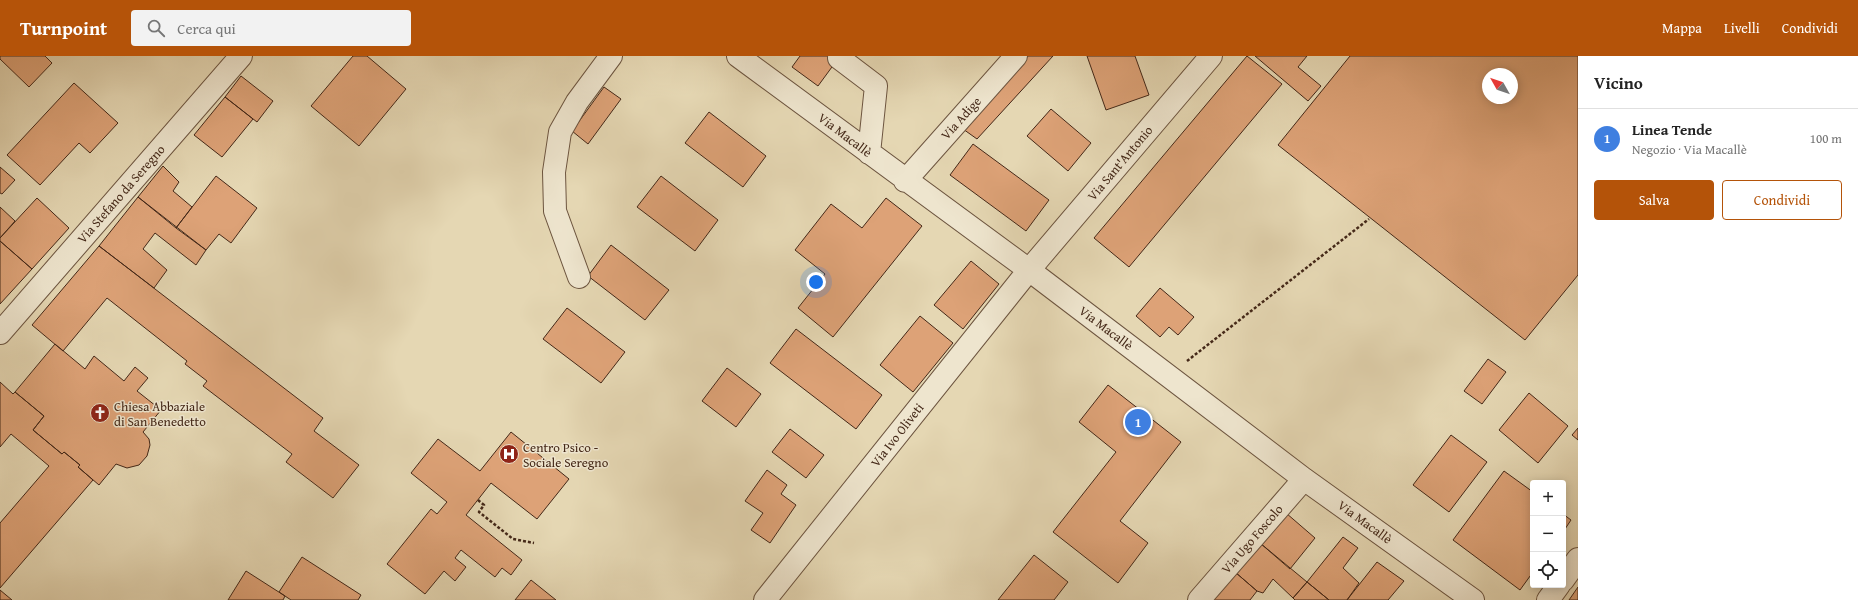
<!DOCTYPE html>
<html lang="it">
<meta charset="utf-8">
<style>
:root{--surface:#fff;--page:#f2f2f2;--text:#222;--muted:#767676;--line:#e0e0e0;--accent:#b45309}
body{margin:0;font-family:"Gentium Book Plus",serif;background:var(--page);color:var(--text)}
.controls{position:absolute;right:12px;bottom:12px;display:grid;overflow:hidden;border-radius:4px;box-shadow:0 2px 10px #0003}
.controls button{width:36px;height:36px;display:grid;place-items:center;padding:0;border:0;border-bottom:1px solid var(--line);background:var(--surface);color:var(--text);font:20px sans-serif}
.compass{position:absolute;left:1482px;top:12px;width:36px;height:36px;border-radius:50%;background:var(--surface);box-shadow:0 2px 10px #0003;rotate:310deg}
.you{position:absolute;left:816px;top:226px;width:14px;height:14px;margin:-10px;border:3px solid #fff;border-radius:50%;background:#1a73e8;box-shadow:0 0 0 6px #1a73e833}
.badge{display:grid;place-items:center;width:26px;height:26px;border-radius:50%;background:var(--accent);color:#fff;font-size:13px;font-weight:700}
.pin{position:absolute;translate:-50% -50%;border:2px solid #fff;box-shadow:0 1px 4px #0006}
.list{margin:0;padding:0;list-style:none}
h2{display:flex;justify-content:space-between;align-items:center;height:52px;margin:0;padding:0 16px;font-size:17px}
h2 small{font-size:13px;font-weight:400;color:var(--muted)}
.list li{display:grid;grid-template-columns:26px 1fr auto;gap:12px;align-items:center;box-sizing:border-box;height:60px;padding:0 16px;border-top:1px solid var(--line)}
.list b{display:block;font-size:15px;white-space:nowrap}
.list p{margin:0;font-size:13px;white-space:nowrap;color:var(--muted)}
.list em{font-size:13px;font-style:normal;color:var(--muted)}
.actions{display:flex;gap:8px;padding:12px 16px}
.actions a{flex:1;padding:9px 0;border:1px solid var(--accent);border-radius:4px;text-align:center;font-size:14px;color:var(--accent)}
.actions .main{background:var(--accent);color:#fff}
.icon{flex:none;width:22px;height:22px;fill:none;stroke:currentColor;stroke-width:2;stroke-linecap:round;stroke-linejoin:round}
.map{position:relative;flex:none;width:1578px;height:544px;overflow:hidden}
header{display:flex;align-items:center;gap:24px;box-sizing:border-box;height:56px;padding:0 20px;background:var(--accent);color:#fff}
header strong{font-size:19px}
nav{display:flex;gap:22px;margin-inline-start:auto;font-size:14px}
.search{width:280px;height:36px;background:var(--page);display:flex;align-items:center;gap:10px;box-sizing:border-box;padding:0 14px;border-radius:4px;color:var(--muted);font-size:15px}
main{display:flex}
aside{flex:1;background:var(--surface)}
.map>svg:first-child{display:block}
.building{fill:#dda277;stroke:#442818;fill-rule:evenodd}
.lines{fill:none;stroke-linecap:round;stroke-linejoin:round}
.minor-casing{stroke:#6c543f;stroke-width:24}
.path{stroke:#442818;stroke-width:2.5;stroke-dasharray:3 2;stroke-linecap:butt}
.minor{stroke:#eee5ce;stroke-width:22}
.labels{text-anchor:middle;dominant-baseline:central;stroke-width:3;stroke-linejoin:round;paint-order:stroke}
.street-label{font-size:13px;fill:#442818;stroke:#eee5ce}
.poi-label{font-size:13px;fill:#442818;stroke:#eee5ce;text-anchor:start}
</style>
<header>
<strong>Turnpoint</strong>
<div class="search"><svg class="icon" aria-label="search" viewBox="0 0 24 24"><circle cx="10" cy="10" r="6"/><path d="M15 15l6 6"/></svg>Cerca qui</div>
<nav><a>Mappa</a><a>Livelli</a><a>Condividi</a></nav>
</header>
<main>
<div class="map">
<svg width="1578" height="544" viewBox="0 0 1578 544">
<rect width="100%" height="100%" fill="#e5d7b3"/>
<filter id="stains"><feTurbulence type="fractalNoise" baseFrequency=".005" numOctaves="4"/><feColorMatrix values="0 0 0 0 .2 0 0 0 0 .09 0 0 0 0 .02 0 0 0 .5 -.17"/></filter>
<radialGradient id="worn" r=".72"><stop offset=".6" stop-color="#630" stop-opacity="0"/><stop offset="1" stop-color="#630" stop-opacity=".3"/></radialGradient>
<path class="building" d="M0 0H45L52 7 29 31 0 3Z
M353 0H367L406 33 359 90 311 50Z
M800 0H840L818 30 792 11Z
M1028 0H1053L977 83 963 73Z
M1087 0H1135L1149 39 1106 54Z
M1247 0 1282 28 1129 211 1094 182Z
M1255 0H1307L1298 11 1321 30 1308 45Z
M1350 0H1578V219L1525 284 1278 89ZM1488 18H1512V42H1488Z
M241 20 273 45 257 66 225 41Z
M74 27 118 67 90 97 79 87 40 129 7 99Z
M604 31 621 43 588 88 572 75Z
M225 41 253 63 222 101 194 79Z
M1051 53 1091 87 1068 115 1027 80Z
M709 56 766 100 743 131 685 87Z
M973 88 1049 144 1026 175 950 119Z
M163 110 179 126 173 135 192 151 176 172 138 141Z
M0 111 15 124 2 138 0 137Z
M216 120 257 152 231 187 219 178 206 194 176 172Z
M661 120 718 164 695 195 637 151Z
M138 141 206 194 196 209 155 177 143 193 167 214 154 232 99 190Z
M37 142 69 172 32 213 0 185V182Z
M886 142 922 170 833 281 798 252 825 218 795 194 831 148 862 172Z
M0 151 15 165 0 182Z
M0 185 32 213 0 248Z
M611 189 669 234 645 264 588 220Z
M99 190 323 362 314 375 359 409 333 442 286 406 292 398 203 330 207 325 185 308 187 305 107 242 63 295 32 269Z
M971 205 999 228 963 273 934 249Z
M1160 232 1194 261 1178 279 1169 271 1160 281 1136 260Z
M567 252 625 296 601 327 543 283Z
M920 260 953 287 913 336 880 309Z
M796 273 882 339 856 373 770 307Z
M55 288 85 313 94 300 124 325 135 311 148 322 137 335 161 354 143 376 149 383 150 389 147 400 139 409 127 412 116 408 99 429 78 411 80 409 64 396 62 398 33 374 44 360 15 336Z
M1488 303 1506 316 1482 348 1464 335Z
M727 312 761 338 736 371 702 345Z
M0 326 13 338 15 336 44 360 33 374 62 398 64 396 80 409 78 411 93 424 0 532V467L49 410 11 378 0 391Z
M1108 329 1181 386 1120 465 1148 487 1118 527 1053 476 1116 396 1079 366Z
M1529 337 1568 370 1538 407 1499 374Z
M1578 372V384L1572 379Z
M790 373 824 399 806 422 772 396Z
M511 376 569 423 537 463 491 427 466 459 522 504 511 519 502 512 495 521 461 494 455 502 466 511 455 525 444 515 425 538 387 508 431 453 437 458 447 446 411 417 438 383 480 415Z
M1451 379 1487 406 1449 456 1413 429Z
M767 414 787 429 781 438 796 449 770 487 751 474 763 457 745 445Z
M1504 415 1533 436V516L1520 534 1453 484Z
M1286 457 1315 482 1290 513 1260 487Z
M1563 458 1571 464 1563 476Z
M1343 481 1358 492 1343 512 1359 527 1347 544H1329L1307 526Z
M1260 487 1307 526 1293 542 1273 523 1263 537 1257 535 1235 516Z
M1034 499 1068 526 1054 544H998Z
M302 501 361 539 358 544H291L279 536Z
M1377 506 1404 525 1388 544H1347Z
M246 515 285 540 283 544H228Z
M1235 516 1257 535 1250 544H1212Z
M531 524 556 544H515Z
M1307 526 1329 544H1295L1293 542Z
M1578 531V544H1569Z
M0 534 12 544H0Z"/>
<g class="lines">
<defs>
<path id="minor" d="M738 0 1029 214 1304 423 1473 544
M839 2 876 30 869 97
M905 125 1016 0
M579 221 555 155 554 116 560 76 577 46 611 0
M0 277 241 0
M1563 524 1578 503
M765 544 1029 214 1211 0
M1199 544 1304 423
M1548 544 1559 529"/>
</defs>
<use href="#minor" class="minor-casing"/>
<path class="path" d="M1187 305 1369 163
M478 444 484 449 479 456 513 483 534 487"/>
<use href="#minor" class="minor"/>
</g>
<defs>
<symbol id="church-disc" viewBox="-11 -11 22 22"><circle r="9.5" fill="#8f2418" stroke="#eee5ce"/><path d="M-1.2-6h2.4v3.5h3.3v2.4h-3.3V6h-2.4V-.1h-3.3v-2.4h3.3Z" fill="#fff"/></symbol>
<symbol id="hospital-disc" viewBox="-11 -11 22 22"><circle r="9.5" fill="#8f2418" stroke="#eee5ce"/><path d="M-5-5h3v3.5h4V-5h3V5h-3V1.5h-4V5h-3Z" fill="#fff"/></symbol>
</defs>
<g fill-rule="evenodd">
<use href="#church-disc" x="89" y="346" width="22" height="22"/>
<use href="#hospital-disc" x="498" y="387" width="22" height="22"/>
</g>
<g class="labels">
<g class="street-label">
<text transform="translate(961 62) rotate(-48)">Via Adige</text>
<text transform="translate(845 79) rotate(37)">Via Macallè</text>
<text transform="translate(1120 107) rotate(-50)">Via Sant'Antonio</text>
<text transform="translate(121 138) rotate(-49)">Via Stefano da Seregno</text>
<text transform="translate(1106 272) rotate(37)">Via Macallè</text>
<text transform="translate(897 379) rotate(-52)">Via Ivo Oliveti</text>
<text transform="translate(1365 466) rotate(36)">Via Macallè</text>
<text transform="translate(1252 483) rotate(-49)">Via Ugo Foscolo</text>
</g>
<g class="poi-label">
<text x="114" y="350">Chiesa Abbaziale<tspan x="114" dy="15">di San Benedetto</tspan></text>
<text x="523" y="391">Centro Psico -<tspan x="523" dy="15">Sociale Seregno</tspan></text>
</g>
</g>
<rect width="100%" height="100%" filter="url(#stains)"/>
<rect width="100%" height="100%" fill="url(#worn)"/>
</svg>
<div class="controls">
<button>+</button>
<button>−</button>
<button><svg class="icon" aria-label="locate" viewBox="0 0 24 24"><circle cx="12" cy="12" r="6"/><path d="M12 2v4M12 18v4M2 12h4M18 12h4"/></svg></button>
</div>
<svg class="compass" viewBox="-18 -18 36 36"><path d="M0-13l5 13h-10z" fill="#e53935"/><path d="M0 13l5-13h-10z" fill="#767676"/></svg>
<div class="you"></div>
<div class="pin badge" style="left:1138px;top:366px;background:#3f7fe0">1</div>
</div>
<aside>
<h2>Vicino<small></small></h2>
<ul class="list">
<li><span class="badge" style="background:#3f7fe0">1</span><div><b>Linea Tende</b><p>Negozio · Via Macallè</p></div><em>100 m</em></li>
</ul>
<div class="actions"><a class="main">Salva</a><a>Condividi</a></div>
</aside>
</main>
